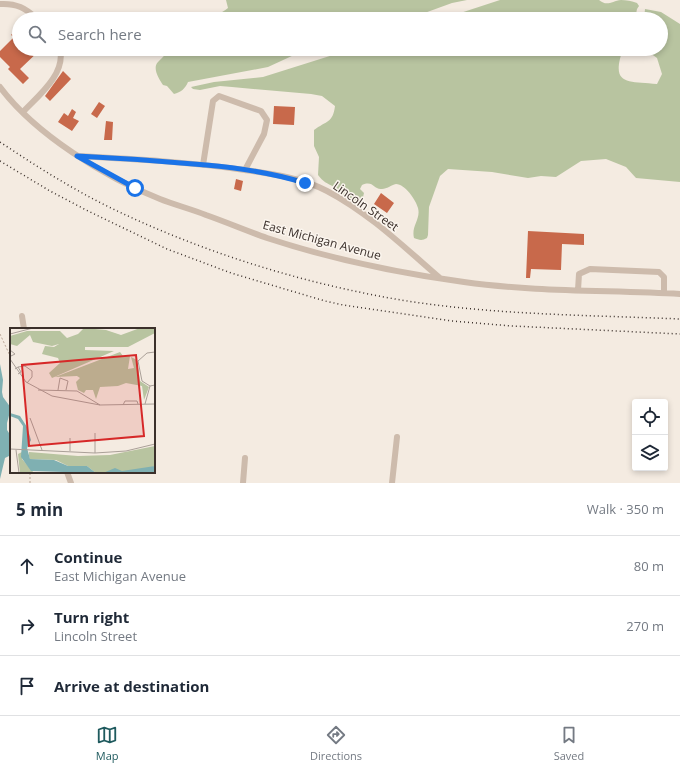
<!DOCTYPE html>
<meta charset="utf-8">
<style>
:root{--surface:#fff;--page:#f2f2f3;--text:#1f2937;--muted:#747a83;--line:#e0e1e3;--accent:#1f5a5e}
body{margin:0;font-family:"Open Sans",sans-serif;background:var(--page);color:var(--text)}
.controls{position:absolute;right:12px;bottom:12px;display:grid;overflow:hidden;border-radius:4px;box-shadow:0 2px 6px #0003}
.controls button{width:36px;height:36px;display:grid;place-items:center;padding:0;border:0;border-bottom:1px solid var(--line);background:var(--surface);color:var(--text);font:20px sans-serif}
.stop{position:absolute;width:12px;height:12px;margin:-9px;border:3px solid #1a73e8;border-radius:50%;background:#fff}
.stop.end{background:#1a73e8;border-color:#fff;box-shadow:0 1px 4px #0008}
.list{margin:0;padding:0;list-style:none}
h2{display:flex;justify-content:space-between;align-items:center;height:52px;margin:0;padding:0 16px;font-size:17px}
h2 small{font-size:13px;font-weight:400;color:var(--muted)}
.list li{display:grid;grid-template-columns:26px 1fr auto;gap:12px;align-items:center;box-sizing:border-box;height:60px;padding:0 16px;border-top:1px solid var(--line)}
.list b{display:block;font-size:15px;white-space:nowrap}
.list p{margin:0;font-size:13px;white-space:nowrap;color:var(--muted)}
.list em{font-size:13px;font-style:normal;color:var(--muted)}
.icon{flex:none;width:22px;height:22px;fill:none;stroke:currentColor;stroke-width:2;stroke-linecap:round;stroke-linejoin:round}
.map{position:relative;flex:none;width:680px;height:483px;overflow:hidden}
.search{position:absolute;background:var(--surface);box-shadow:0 2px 6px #0003;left:12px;right:12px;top:12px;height:44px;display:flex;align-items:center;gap:10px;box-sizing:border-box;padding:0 14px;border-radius:22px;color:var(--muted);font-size:15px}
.sheet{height:232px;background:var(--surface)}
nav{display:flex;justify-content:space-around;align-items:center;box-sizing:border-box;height:56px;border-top:1px solid var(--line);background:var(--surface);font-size:11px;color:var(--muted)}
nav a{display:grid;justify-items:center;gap:2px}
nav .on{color:var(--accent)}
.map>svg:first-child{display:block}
.green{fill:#b8c4a0}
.water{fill:#7fb0b2}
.building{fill:#c8694b}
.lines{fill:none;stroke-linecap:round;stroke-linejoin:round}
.path{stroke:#b9a596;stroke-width:1;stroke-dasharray:2 2;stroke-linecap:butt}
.minor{stroke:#cdbbac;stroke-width:6}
.rail{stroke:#3b302b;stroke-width:1.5;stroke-dasharray:1 3;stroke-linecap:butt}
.route{stroke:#1a73e8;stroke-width:5}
.labels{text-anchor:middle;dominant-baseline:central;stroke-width:3;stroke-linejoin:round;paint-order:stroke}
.street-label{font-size:12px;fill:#3b302b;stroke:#fbf5ee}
.inset-road{fill:none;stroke:#aaa098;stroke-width:1}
.view{fill:#d62828;fill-opacity:0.15;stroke:#d62828;stroke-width:2}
.inset-edge{fill:none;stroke:#3b302b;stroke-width:2}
</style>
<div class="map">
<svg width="680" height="483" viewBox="0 0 680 483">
<rect width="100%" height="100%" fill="#f4ebe1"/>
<path class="green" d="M226 0H467L452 3 408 19H204C213 15 221 14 228 8Z
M500 0H599C607 7 612 1 621 0 626 0 632 1 637 3L639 6 637 9 635 19H442Z
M645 9 661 12 680 24V182L636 178 626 167 606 159 581 161 556 177 541 176 528 178 492 172 448 169 440 176 429 207 428 235 427 238C422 241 419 240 414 238 411 226 421 219 418 208 416 200 405 184 396 184 391 185 387 189 382 189 373 190 374 180 362 185L360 189 364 193 362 201C344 201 347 195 334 187 327 183 323 182 318 175L319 157 314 146V130C326 121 333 123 335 106L322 96 311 94 232 87 220 86 200 90 193 89 191 87 214 82 263 77 352 49H623C610 86 628 81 657 84L662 74 657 58 650 53 649 49H661V19H644Z
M167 49H309L307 51 294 55 268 67 188 82C185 89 181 92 174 94L167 86 163 85C159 79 152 68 158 62 164 56 164 57 167 49Z"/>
<path class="water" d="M0 364 3 380 2 392 3 397 11 408 7 423V430L11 436V455L5 458 0 479Z"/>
<path class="building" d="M19 26V49H41L20 69 29 78 23 84 8 69 10 67 0 57V51L14 37 11 35Z
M63 71 71 79 50 101 45 96Z
M99 102 105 106 97 118 91 114Z
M274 106 295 107 294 125 273 124Z
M72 109 76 112 73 118 79 121 72 131 58 122 64 113 68 116Z
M106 121 113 122 112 140H104Z
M236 179 243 181 241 191 234 189Z
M381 193 394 203 387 213 374 204Z
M528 231 584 234V245L562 244 561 270 531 269 530 278H526Z"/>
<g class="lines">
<path class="path" d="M0 334 11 358
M30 483V472"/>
<path class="minor" d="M0 4C16 3 26 8 37 19
M0 87C35 134 106 178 160 199 175 205 191 209 206 215 226 222 247 231 267 238 331 259 398 273 464 282 535 292 608 290 680 294
M23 112C38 96 66 74 60 49
M78 156C134 159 190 162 245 170 272 174 302 178 327 191 369 213 404 247 440 278
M203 165 213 101 219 96 261 111 267 120 264 134 245 170
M578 290 579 274 590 269 659 272 664 277V293
M22 316 24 329
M67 472 71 483
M243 483 245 458
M392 483 397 437"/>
<path class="rail" d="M0 142C36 166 72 189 111 208 202 252 301 283 401 300 493 315 587 315 680 319
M0 161 50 191 88 211 167 249 231 273 325 301 343 305 452 321 512 326 680 334"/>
</g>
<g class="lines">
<path class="route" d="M135 188 77 156C120 158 163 161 206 165 239 168 273 173 305 183"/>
</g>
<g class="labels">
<g class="street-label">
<text transform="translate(366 206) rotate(35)">Lincoln Street</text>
<text transform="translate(322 240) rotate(15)">East Michigan Avenue</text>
</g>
</g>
<g transform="translate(10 328)">
<rect width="145" height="145" fill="#f4ebe1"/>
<path d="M74 0 96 2 111 7 130 0H145V5L118 19H75V22L104 23 42 50 39 45 50 35 48 30 32 26 35 18 44 19 49 16 42 18 23 14 20 7 7 18 0 16V8L17 3H50L57 10 68 6ZM110 24 113 28H120L118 41 124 40 121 29 127 32 130 53 139 59 134 72 132 58 116 55 108 58 90 59 86 71 83 62H76L74 65 68 62 66 54 70 50 67 48 45 49ZM145 118V138L135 142 93 145H86L77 138H58L46 132 20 131 19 128V124L68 128 100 127ZM12 124V131L24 145H10L8 126Z" fill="#b8c4a0"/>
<path d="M0 85 10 88 17 99 21 112 17 120 20 131 44 132 58 138H77L86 145 21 143 11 129 13 98 8 91 0 88ZM145 138V145H93L105 140 112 143Z" fill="#7fb0b2"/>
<path class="inset-road" d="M0 6 23 0M0 22 5 26 1 28 0 25M145 24 137 25 128 33 132 53 140 58 145 57M0 31 16 54 42 68 90 77 145 76M8 39 15 38 22 43V49L17 55M5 41 8 39 11 44 8 46M28 62 67 63 90 77M48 62 50 50 58 53 56 62M135 76 140 58M113 77 115 73H127L128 76M20 90 32 122M60 110V123M0 121 85 125 116 123 145 116M6 122 9 145M85 125V105"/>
<path class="view" d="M126 27 134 108 19 118 12 37Z"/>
<rect width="145" height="145" class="inset-edge"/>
</g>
</svg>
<div class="controls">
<button><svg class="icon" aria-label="locate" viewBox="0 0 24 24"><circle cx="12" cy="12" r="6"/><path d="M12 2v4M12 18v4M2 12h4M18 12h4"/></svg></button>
<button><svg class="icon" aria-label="layers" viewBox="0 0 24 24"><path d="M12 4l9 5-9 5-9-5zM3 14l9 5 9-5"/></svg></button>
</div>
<div class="stop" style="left:135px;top:188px"></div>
<div class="stop end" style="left:305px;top:183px"></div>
<div class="search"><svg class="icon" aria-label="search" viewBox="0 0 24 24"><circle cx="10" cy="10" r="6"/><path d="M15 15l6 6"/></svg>Search here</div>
</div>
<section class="sheet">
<h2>5 min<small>Walk · 350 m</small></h2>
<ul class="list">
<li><svg class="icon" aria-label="ahead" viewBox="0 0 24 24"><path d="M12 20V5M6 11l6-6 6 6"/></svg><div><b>Continue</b><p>East Michigan Avenue</p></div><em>80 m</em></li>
<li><svg class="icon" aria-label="right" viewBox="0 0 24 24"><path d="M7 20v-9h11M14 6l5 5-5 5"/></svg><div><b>Turn right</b><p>Lincoln Street</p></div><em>270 m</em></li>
<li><svg class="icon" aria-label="arrive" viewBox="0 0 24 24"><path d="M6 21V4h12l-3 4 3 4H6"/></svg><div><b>Arrive at destination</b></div></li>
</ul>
</section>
<nav>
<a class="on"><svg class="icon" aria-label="map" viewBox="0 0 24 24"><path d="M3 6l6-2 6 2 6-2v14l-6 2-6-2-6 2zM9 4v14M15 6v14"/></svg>Map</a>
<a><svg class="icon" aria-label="directions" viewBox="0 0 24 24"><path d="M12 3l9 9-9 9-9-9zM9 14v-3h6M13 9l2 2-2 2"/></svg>Directions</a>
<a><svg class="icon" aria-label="saved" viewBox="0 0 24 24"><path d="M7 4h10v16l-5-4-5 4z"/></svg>Saved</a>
</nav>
